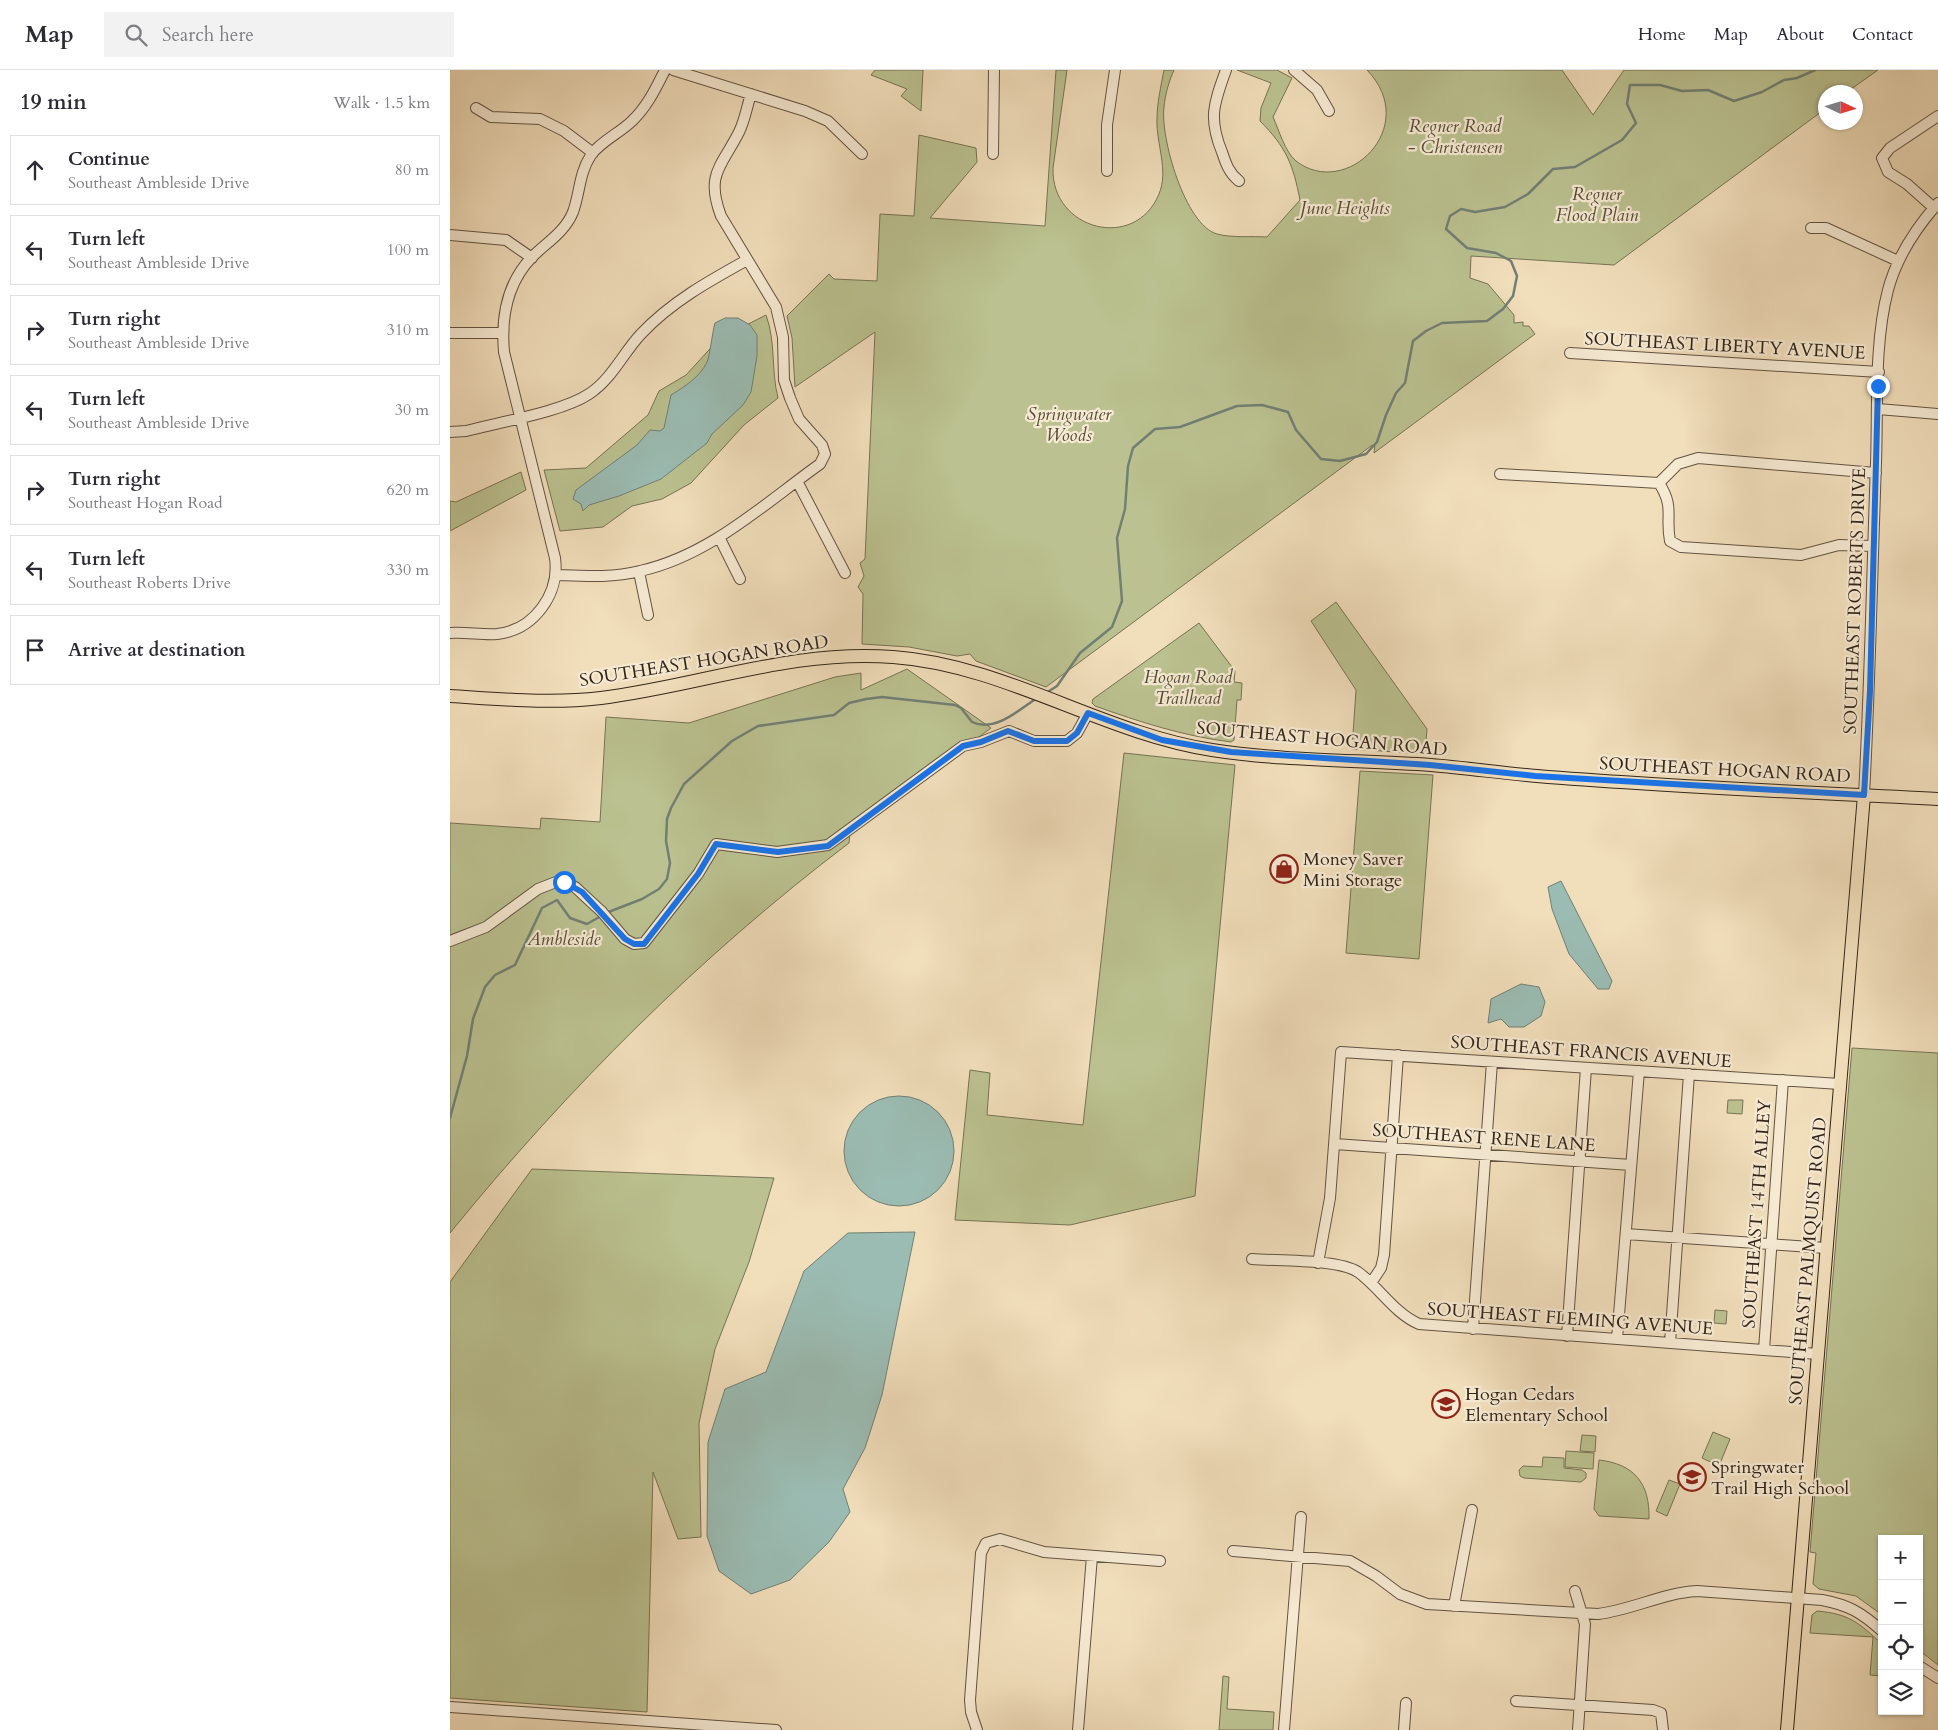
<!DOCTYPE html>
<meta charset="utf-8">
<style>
:root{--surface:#fff;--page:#f2f2f3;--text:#2b2b33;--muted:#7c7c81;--line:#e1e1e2}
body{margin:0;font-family:Cardo,serif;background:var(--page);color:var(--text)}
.controls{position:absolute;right:15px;bottom:15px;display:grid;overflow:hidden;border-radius:0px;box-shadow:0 1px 4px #0004}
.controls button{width:45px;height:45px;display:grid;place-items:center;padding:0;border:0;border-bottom:1px solid var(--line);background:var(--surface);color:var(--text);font:25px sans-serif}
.compass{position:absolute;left:1368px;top:15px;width:45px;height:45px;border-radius:50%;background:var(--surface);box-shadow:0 1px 4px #0004;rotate:94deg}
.stop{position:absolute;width:15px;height:15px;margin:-11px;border:4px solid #1a73e8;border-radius:50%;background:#fff}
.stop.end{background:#1a73e8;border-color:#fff;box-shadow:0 1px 5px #0008}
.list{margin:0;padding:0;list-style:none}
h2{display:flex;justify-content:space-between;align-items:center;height:65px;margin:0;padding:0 20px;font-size:21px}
h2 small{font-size:16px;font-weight:400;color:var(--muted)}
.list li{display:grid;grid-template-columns:32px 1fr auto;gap:15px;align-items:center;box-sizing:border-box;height:70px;margin:0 10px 10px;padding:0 10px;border:1px solid var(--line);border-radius:0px}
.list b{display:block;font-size:19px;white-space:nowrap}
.list p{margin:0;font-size:16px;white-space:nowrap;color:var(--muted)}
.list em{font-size:16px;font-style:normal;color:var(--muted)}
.icon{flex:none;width:28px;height:28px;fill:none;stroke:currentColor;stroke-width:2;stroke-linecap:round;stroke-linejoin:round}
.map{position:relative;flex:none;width:1488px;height:1660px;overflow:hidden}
header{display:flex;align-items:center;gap:30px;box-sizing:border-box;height:70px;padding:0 25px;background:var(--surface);border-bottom:1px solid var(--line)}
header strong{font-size:24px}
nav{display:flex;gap:28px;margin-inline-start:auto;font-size:18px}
.search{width:350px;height:45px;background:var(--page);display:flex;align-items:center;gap:12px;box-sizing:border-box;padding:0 18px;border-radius:0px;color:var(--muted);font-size:19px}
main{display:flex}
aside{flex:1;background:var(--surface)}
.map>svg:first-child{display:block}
.green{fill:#bbc190;stroke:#777354}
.water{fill:#9bbcb3;stroke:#718075}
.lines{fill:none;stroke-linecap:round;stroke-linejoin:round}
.stream{stroke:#718075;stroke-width:2.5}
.minor-casing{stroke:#625342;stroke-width:12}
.major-casing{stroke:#332519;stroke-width:14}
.minor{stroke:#f6ead3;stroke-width:10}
.major{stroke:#f1debb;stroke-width:12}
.route{stroke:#1a73e8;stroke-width:6}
.labels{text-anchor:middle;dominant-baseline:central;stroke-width:4.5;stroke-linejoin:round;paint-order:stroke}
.park-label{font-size:18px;font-style:italic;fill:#554c37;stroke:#f6ead3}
.street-label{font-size:18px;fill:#332519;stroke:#f6ead3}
.poi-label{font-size:18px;fill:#332519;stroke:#f6ead3;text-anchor:start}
</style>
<header>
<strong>Map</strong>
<div class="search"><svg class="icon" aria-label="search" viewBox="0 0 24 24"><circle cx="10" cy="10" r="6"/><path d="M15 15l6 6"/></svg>Search here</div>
<nav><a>Home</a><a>Map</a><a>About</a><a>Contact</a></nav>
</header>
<main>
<aside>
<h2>19 min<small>Walk · 1.5 km</small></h2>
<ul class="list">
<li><svg class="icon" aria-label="ahead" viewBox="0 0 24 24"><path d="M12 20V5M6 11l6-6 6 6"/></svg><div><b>Continue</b><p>Southeast Ambleside Drive</p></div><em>80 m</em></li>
<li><svg class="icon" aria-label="left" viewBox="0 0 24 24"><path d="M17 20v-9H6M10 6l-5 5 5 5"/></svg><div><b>Turn left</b><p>Southeast Ambleside Drive</p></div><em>100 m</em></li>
<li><svg class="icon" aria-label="right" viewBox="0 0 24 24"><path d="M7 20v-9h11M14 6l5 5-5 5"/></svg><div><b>Turn right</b><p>Southeast Ambleside Drive</p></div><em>310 m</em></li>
<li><svg class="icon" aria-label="left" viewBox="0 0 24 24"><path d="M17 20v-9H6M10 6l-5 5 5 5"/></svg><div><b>Turn left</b><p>Southeast Ambleside Drive</p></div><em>30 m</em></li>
<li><svg class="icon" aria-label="right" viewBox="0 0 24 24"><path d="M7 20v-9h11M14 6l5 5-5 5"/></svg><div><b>Turn right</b><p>Southeast Hogan Road</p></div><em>620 m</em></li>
<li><svg class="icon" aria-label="left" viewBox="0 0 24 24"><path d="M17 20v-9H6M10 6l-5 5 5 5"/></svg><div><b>Turn left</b><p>Southeast Roberts Drive</p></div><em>330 m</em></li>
<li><svg class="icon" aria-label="arrive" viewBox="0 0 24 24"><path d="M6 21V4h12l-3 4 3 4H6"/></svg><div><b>Arrive at destination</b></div></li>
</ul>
</aside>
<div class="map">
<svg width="1488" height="1660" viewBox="0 0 1488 1660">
<rect width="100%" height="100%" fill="#f1debb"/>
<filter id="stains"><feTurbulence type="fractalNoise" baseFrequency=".004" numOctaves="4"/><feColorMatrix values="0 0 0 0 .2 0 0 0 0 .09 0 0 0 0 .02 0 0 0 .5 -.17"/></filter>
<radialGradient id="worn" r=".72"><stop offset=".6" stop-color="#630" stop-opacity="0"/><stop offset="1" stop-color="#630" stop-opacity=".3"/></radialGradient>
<path class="green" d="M425 0H473L471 41 451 26 457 19 421 5Z
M606 0H617L603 98C601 160 685 182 709 124 719 100 706 74 707 49 707 33 711 16 714 0H724C719 11 715 25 714 37 710 67 735 155 767 164 782 168 801 166 817 167L850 130C843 94 836 77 810 51L811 38 821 13 787 0H827L842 8 823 47C829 60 835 82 846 91 896 130 972 57 917 0H1112L1143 45 1174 0H1428L1397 22H1376L1375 39 1164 195 1021 186 1020 208 1038 214 1064 245V253L1073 252V256H1079L1085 264 924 383 925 374 921 376 596 617 526 591 520 584 507 586 459 577 412 574 413 524 408 517 414 506 410 493 415 489 425 262 345 317 342 268 337 246 379 204 384 209 427 211 430 144 464 146 469 65 526 78 527 92 480 148 595 156Z
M316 245C326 272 321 301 328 328L294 355 241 413 212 429 182 436 153 457 110 461 94 400 136 398 198 345 209 321 236 305 269 269Z
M71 402 76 420 0 461V431L6 432Z
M886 532 977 659 975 684 902 679 906 620 861 551Z
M749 553 785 601 784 612 792 613 791 630H787L784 670 781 672C733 666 690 652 645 636L642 633 643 629Z
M457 599 541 658 400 762 399 773C250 886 118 1018 0 1163V753L90 759 91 748 150 752 156 647 239 653 385 607 411 603V620Z
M674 683 785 695 745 1126 620 1155 505 1150 520 1000 540 1003 537 1045 633 1055Z
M910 701 983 705 969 889 896 883Z
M1402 978 1488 983V1595L1469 1580V1469H1432V1545L1406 1526 1369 1519 1363 1514 1366 1483 1360 1482Z
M1278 1030H1293L1292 1044 1277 1043Z
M82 1099 324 1108 299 1192 265 1279 249 1353 251 1467 228 1469 203 1402 197 1642 0 1628V1212Z
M1265 1240 1277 1241 1276 1254 1264 1253Z
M1263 1362 1280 1369 1269 1396 1252 1388Z
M1132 1365 1146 1366 1145 1382 1130 1381Z
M1116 1381 1144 1383 1143 1399 1115 1397Z
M1093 1387 1114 1388V1398L1132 1400 1136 1403V1408L1131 1412 1074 1408 1070 1406 1069 1400 1073 1396 1092 1397Z
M1149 1390C1184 1394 1200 1413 1199 1449L1149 1446 1144 1439Z
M1219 1410 1230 1414 1217 1446 1206 1441Z
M1367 1541C1400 1544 1409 1553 1432 1574V1606L1420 1605 1423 1567 1360 1563 1362 1545Z
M773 1606 779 1607 777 1639 824 1642 823 1660H769Z"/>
<path class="water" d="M275 248H288L300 255 307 265V286L301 322 293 335 262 364 257 373 211 409 169 426 139 435 133 441 131 434 123 429 126 420 187 375 200 360 210 361 214 358 221 325C234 317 250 307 257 292 260 286 262 263 265 253Z
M1111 811 1162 911 1159 919H1148L1119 884 1102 839 1098 817Z
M1071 914 1089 917 1095 932 1091 946 1074 957H1059L1051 949 1038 953 1041 929Z
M394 1081a55 55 0 1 1 110 0a55 55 0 1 1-110 0Z
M465 1162 432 1325 415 1378 393 1419 400 1442 379 1472 340 1510 301 1524 269 1501 257 1466 258 1372 275 1319 316 1302 354 1201 398 1163Z"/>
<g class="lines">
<path class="stream" d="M596 623 607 616 630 583 662 557 672 531 667 468 675 439 678 396 683 378 705 359 730 357 787 336 812 335 838 342 846 360 871 389 890 391 916 384 927 372 936 345 946 323 955 313 963 271 976 261 992 253 1037 251 1053 239 1063 226 1067 206 1061 191 1046 183 1017 178 996 159 1000 146 1011 139 1025 142 1055 137 1078 124 1103 99 1125 97 1172 70 1186 53 1177 34 1180 15H1210L1232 21 1258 20 1284 31 1312 22 1334 10 1347 8 1365 0
M156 843 192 829 209 819 217 809 220 793 216 771 217 749 221 738 234 714 282 671 308 656 384 645 399 633 416 629 432 627 505 635 511 638 522 652C544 663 569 640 587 628
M0 1048 17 986 23 949 35 917 45 905 65 895 92 838 107 830 120 848 137 854 151 846"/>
<defs>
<path id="minor" d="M223 0 355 41 378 51 412 84
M776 0C764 33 758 48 772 82 776 94 779 103 789 111
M844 0 867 20 879 41
M26 38 41 47 90 49 114 61 143 83
M543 84 544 0
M657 101V55L665 0
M1484 138 1457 114 1438 102 1432 88 1440 78 1488 46
M1361 158H1376L1448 191
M0 165 56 170 82 188
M0 263H52
M1120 283 1429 302
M1428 339 1488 344
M0 362 16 361C49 352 112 342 139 324 162 309 173 283 191 264 221 232 259 211 297 190
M1050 404 1209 413 1228 394 1248 388 1426 403
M347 411 395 503
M1209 413C1225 438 1215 446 1220 471L1231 477 1351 485 1389 475 1423 476
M269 467 290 509
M189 502 198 545
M106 505C134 506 162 508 190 501 259 486 314 434 370 394L375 384 372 375 349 349 340 328 334 310 333 267 326 237 271 146C255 104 272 96 289 62 295 50 297 36 301 24
M0 563C16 562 32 565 47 564 84 560 110 524 105 488L54 282C51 248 57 213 82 187 96 173 115 162 123 142 130 123 129 103 141 85 151 71 170 63 182 51 197 37 206 18 215 0
M1414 725C1420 615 1422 504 1426 393 1428 338 1424 273 1438 220 1447 186 1465 159 1488 133
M0 871 36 857 88 819 106 812H114L125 817 152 842 175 869 184 874 194 873 248 804 266 774 327 782 378 775 513 676 531 672 559 661 584 671H617L627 663 638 643
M885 1074 1181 1095
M1176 1164 1376 1178
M802 1189C827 1191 889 1189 908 1202 930 1218 944 1243 969 1254L1368 1284
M868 1193 880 1128 891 982 1390 1014
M921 1213 931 1198 934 1185 948 985
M1023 1259 1042 992
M1117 1266 1136 998
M1167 1269 1189 1001
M1220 1273 1239 1004
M1314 1280 1333 1010
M783 1481 900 1491 926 1506 950 1524 977 1534 1148 1544C1182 1540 1212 1523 1247 1521L1372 1530C1399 1535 1412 1543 1432 1561
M1125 1521 1135 1554 1128 1660
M1004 1536 1022 1440
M1469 1596 1488 1608
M1066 1631 1203 1640 1211 1643 1213 1660
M0 1637 326 1660
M527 1660 521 1642 520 1630 531 1483 536 1473 550 1469 594 1482 710 1491
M628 1660 642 1486
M834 1660 851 1447
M954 1660 956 1633"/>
<path id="major" d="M0 626C50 629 101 634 151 628 249 616 343 579 443 587 555 595 652 663 762 680 832 691 910 690 981 695 1017 698 1052 703 1087 706 1220 717 1354 722 1488 729
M1337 1660 1414 725"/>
</defs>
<use href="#minor" class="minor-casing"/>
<use href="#major" class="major-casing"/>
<use href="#minor" class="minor"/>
<use href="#major" class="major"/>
</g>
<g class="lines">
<path class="route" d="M114 812 132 822 175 869 184 874H194L248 804 266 774 328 782 378 776 513 676 531 672 558 661 584 671H617L627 663 638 643 712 670 781 682 980 695 1085 706 1414 725 1420 621 1428 316"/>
</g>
<defs>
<symbol id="shop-ring" viewBox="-11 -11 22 22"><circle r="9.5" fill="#f6ead3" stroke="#8f2418" stroke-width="1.5"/><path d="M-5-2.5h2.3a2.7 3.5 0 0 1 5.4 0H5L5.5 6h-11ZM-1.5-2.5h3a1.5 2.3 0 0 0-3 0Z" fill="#8f2418"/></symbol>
<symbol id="school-ring" viewBox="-11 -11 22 22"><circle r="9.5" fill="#f6ead3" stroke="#8f2418" stroke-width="1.5"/><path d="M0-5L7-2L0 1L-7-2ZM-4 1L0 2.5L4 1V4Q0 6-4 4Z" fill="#8f2418"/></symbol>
</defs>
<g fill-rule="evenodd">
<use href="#shop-ring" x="818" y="783" width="32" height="32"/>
<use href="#school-ring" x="980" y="1318" width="32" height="32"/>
<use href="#school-ring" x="1226" y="1391" width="32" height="32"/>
</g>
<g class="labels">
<g class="park-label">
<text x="1005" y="56">Regner Road<tspan x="1005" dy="21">- Christensen</tspan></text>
<text x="1147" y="124">Regner<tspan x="1147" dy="21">Flood Plain</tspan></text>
<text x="895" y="138">June Heights</text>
<text x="619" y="344">Springwater<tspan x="619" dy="21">Woods</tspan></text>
<text x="738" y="607">Hogan Road<tspan x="738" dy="21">Trailhead</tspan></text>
<text x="114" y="869">Ambleside</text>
</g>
<g class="street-label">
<text transform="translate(1275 276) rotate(3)">SOUTHEAST LIBERTY AVENUE</text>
<text transform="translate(1405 531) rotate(-88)">SOUTHEAST ROBERTS DRIVE</text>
<text transform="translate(254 591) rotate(-9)">SOUTHEAST HOGAN ROAD</text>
<text transform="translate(872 669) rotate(5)">SOUTHEAST HOGAN ROAD</text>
<text transform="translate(1275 700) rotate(3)">SOUTHEAST HOGAN ROAD</text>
<text transform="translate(1141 982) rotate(4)">SOUTHEAST FRANCIS AVENUE</text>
<text transform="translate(1034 1068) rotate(4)">SOUTHEAST RENE LANE</text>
<text transform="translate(1307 1144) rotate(-86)">SOUTHEAST 14TH ALLEY</text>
<text transform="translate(1358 1191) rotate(-85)">SOUTHEAST PALMQUIST ROAD</text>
<text transform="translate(1120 1249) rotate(4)">SOUTHEAST FLEMING AVENUE</text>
</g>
<g class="poi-label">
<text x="853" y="789">Money Saver<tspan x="853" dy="21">Mini Storage</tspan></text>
<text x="1015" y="1324">Hogan Cedars<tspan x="1015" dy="21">Elementary School</tspan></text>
<text x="1261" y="1397">Springwater<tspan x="1261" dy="21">Trail High School</tspan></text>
</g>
</g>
<rect width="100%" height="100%" filter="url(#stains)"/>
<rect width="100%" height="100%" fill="url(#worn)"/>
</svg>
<div class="controls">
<button>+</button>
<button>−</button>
<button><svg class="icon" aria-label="locate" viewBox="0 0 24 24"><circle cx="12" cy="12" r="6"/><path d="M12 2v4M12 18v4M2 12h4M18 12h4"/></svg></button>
<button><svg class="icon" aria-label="layers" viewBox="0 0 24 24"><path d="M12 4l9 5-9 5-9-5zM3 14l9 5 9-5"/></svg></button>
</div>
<svg class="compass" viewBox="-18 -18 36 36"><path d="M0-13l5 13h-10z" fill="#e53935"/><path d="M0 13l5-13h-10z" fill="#7c7c81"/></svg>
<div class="stop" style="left:114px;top:812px"></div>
<div class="stop end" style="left:1428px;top:316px"></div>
</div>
</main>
